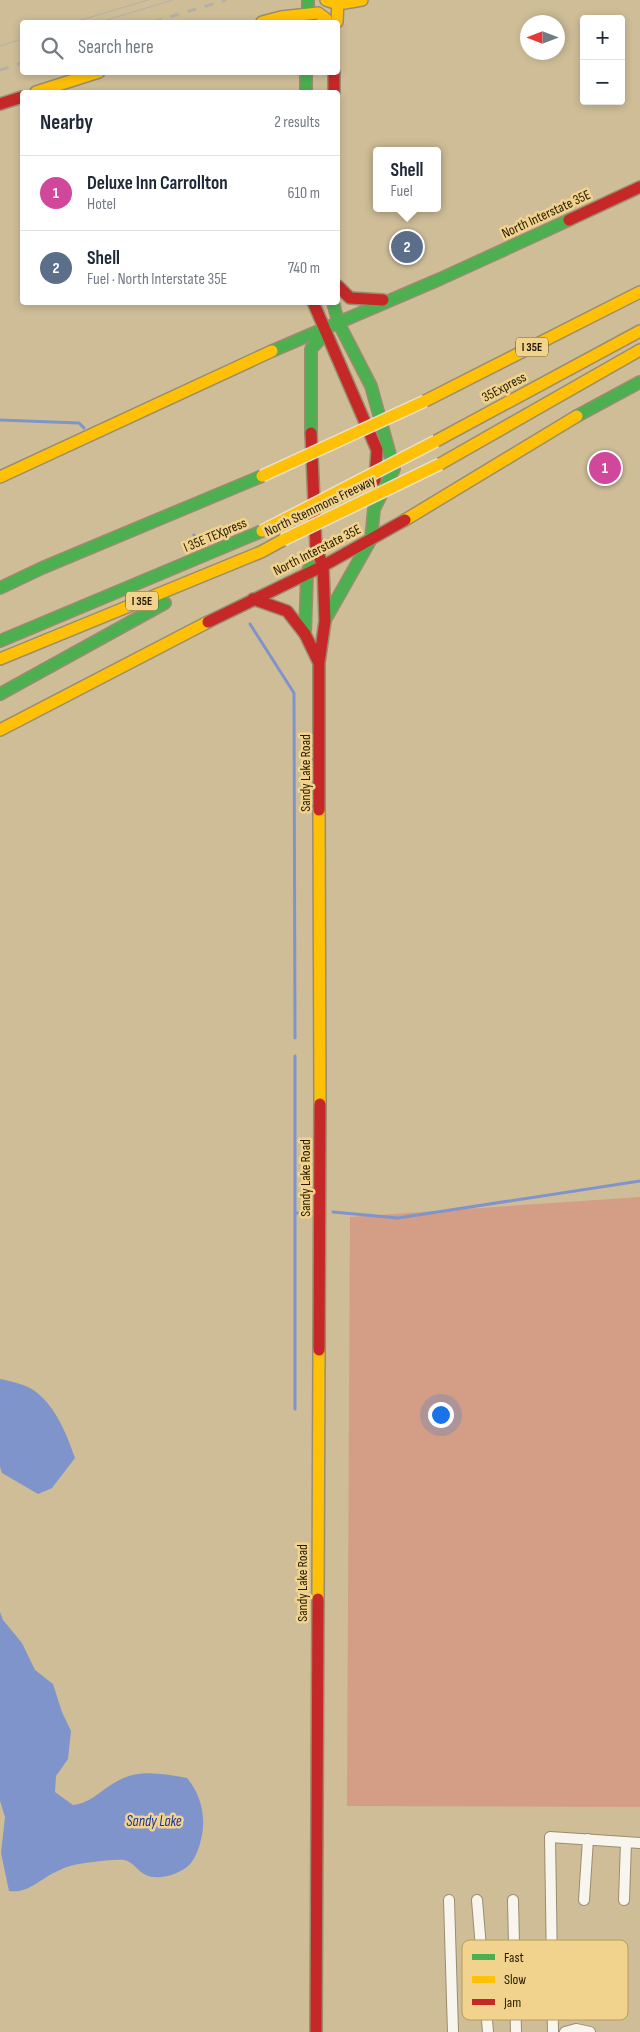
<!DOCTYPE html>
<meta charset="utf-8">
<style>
:root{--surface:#fff;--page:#f6f6f7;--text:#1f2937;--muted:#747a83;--line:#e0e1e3;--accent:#615435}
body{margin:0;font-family:"Sofia Sans Condensed",sans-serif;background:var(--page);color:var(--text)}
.controls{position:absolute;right:15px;top:15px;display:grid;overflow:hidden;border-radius:5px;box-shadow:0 2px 8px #0003}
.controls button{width:45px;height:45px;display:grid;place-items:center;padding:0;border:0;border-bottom:1px solid var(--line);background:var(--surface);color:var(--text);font:25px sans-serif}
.compass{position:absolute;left:520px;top:15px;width:45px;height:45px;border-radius:50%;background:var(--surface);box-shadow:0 2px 8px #0003;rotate:270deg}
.you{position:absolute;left:440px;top:1414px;width:18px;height:18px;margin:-12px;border:4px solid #fff;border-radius:50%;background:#1a73e8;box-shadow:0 0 0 8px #1a73e833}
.badge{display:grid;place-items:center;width:32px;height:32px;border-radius:50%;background:var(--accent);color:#fff;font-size:16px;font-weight:700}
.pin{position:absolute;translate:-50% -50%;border:2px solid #fff;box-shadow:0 1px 5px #0006}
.popup{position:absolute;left:373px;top:147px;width:68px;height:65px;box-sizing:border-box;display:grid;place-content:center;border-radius:5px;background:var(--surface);filter:drop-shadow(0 1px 4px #0005);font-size:16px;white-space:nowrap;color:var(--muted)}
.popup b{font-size:19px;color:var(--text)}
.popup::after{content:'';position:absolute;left:50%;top:100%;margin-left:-10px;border:10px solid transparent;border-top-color:var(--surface)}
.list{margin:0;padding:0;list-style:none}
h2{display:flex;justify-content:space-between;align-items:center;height:65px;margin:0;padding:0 20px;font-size:21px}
h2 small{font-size:16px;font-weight:400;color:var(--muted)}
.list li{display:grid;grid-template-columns:32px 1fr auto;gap:15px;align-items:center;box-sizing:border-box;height:75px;padding:0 20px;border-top:1px solid var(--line)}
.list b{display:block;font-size:19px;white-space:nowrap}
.list p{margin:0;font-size:16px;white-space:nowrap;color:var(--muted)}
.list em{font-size:16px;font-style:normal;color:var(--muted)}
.icon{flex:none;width:28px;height:28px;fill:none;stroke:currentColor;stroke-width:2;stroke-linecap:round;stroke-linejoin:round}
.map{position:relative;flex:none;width:640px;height:2032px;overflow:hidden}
.search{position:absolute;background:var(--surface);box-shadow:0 2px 8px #0003;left:20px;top:20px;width:320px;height:55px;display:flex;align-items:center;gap:12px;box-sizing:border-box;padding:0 18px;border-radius:5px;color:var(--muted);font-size:19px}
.panel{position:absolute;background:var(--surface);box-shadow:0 2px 8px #0003;left:20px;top:90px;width:320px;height:215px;border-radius:5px}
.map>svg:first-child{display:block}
.green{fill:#d39d86}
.water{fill:#8094cc}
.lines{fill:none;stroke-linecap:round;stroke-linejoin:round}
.stream{stroke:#8094cc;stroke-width:3}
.street-casing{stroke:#9a8d6f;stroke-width:12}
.fast-casing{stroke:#9a8d6f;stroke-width:14}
.slow-casing{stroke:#9a8d6f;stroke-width:14}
.jam-casing{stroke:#9a8d6f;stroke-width:14}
.street{stroke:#f8f5ef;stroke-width:10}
.fast{stroke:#4caf50;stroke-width:11}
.slow{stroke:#ffc107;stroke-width:11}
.jam{stroke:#c62828;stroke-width:11}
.tram{stroke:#b5b0a7;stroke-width:1}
.rail{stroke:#b5b0a7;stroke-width:3;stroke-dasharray:9 9;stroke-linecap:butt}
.slow-bridge-casing{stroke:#e9e1d0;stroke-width:14;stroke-linecap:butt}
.slow-bridge{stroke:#ffc107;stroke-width:11}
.labels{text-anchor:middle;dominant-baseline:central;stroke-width:5;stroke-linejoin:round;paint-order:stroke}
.shield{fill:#f1d38d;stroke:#63522a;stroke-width:1}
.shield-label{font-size:12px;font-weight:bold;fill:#261b00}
.street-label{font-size:14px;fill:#261b00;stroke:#f1d38d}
.water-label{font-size:15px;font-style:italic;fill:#1a35a4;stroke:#f1d38d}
.key{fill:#f1d38d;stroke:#b49c63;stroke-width:1}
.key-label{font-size:14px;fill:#261b00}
</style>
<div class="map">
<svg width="640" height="2032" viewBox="0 0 640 2032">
<rect width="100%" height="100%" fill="#cebd97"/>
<path class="green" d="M640 1197V1807L347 1806 350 1217Z"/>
<path class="water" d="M0 1379C11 1381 28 1385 36 1392 56 1407 67 1435 75 1458L52 1488 38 1494 2 1473 0 1467Z
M0 1612 3 1620 22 1643 35 1670 53 1684 62 1712 71 1731 68 1759 56 1776 55 1792 73 1805C91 1803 100 1791 114 1783 138 1768 162 1774 187 1778 200 1793 206 1815 202 1835 200 1845 197 1855 191 1863 182 1874 158 1881 146 1875 137 1871 134 1862 124 1860 115 1859 102 1861 93 1862 83 1863 69 1865 60 1870 42 1877 29 1894 9 1891L1 1853 5 1817 0 1801Z"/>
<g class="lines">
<path class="stream" d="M0 420 79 423 84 428
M194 535 199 543
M250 624 294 693 295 1038
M295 1056V1213
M333 1212 398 1218 640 1181
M295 1409V1213H298"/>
<defs>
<path id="street" d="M449 1900 453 2032
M477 1900 488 2032
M513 1900 516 2032
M584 1900 588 1839
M624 1900 626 1842
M553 2032 550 1837 640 1843
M565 2032 576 2029 590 2032"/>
<path id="fast" d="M308 0V22
M306 72V92
M272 351 440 279 569 220
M577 416 640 382
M311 433V349L327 332
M0 588 42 568 262 476
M325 620 371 539 374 509 394 469 371 386 338 322 333 302
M305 634 307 574 310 566
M0 641 262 531
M0 694 165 603"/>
<path id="slow" d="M326 0 338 4 362 0
M262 22 281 17 318 13 326 19V22
M337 22 338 0
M36 92 99 72
M425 401 640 292
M436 441 640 331
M440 464 640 350
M0 477 272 351
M405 520 577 416
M0 659 261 552 283 540
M0 730 208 622
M319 810 320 1104
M318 1599 319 1350"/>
<path id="jam" d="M334 72V92
M0 104 22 97
M569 220 640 187
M338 286 350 298 383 300
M313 302 377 450 375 480
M311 433 316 548 323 566 325 621 319 663V810
M253 599 287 611 305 634 319 663
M208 622 323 566 405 520
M319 1350 320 1104
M316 2032 318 1599"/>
</defs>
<use href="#street" class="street-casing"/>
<use href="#fast" class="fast-casing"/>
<use href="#slow" class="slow-casing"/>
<use href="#jam" class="jam-casing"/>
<use href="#street" class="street"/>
<use href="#fast" class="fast"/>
<use href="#slow" class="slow"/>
<use href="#jam" class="jam"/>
<path class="tram" d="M74 22 148 0
M100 22 173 0
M0 46 22 39"/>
<path class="rail" d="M153 22 226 0
M0 70 22 63"/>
<defs>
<path id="slow-bridge" d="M262 476 425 401
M262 531 436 441
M283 540 440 464"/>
</defs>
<use href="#slow-bridge" class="slow-bridge-casing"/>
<use href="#slow-bridge" class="slow-bridge"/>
</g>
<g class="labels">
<g class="shield">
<rect x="516" y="337.5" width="32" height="19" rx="4"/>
<rect x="126" y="591.5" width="32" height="19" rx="4"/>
</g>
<g class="shield-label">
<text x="532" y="347">I 35E</text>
<text x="142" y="601">I 35E</text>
</g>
<g class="street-label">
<text transform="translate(546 214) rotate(-25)">North Interstate 35E</text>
<text transform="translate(504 387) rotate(-28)">35Express</text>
<text transform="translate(320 506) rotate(-26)">North Stemmons Freeway</text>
<text transform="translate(215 535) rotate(-23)">I 35E TEXpress</text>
<text transform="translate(317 550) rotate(-27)">North Interstate 35E</text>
<text transform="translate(305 773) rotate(-90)">Sandy Lake Road</text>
<text transform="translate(305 1178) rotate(-90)">Sandy Lake Road</text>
<text transform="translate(302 1583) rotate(-90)">Sandy Lake Road</text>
</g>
<g class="water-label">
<text x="154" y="1821">Sandy Lake</text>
</g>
</g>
<rect x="462" y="1940" width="166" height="80" rx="8" class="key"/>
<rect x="472" y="1954" width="23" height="6" fill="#4caf50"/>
<rect x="472" y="1976" width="23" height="7" fill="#ffc107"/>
<rect x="472" y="1999" width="23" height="6" fill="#c62828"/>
<g class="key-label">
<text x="504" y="1962">Fast</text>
<text x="504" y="1984">Slow</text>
<text x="504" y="2007">Jam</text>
</g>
</svg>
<div class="controls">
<button>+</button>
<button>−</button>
</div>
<svg class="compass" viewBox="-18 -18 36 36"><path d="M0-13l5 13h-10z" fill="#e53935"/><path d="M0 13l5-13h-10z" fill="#747a83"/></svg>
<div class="you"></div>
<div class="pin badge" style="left:605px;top:468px;background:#d1479c">1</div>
<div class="pin badge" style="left:407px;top:247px;background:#5c6f8a">2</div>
<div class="popup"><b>Shell</b>Fuel</div>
<div class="search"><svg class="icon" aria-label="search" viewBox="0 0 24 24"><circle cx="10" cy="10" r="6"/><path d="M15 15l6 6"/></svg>Search here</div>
<section class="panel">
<h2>Nearby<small>2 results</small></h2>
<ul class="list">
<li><span class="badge" style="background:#d1479c">1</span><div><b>Deluxe Inn Carrollton</b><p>Hotel</p></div><em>610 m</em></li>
<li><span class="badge" style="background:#5c6f8a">2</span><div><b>Shell</b><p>Fuel · North Interstate 35E</p></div><em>740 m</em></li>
</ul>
</section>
</div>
